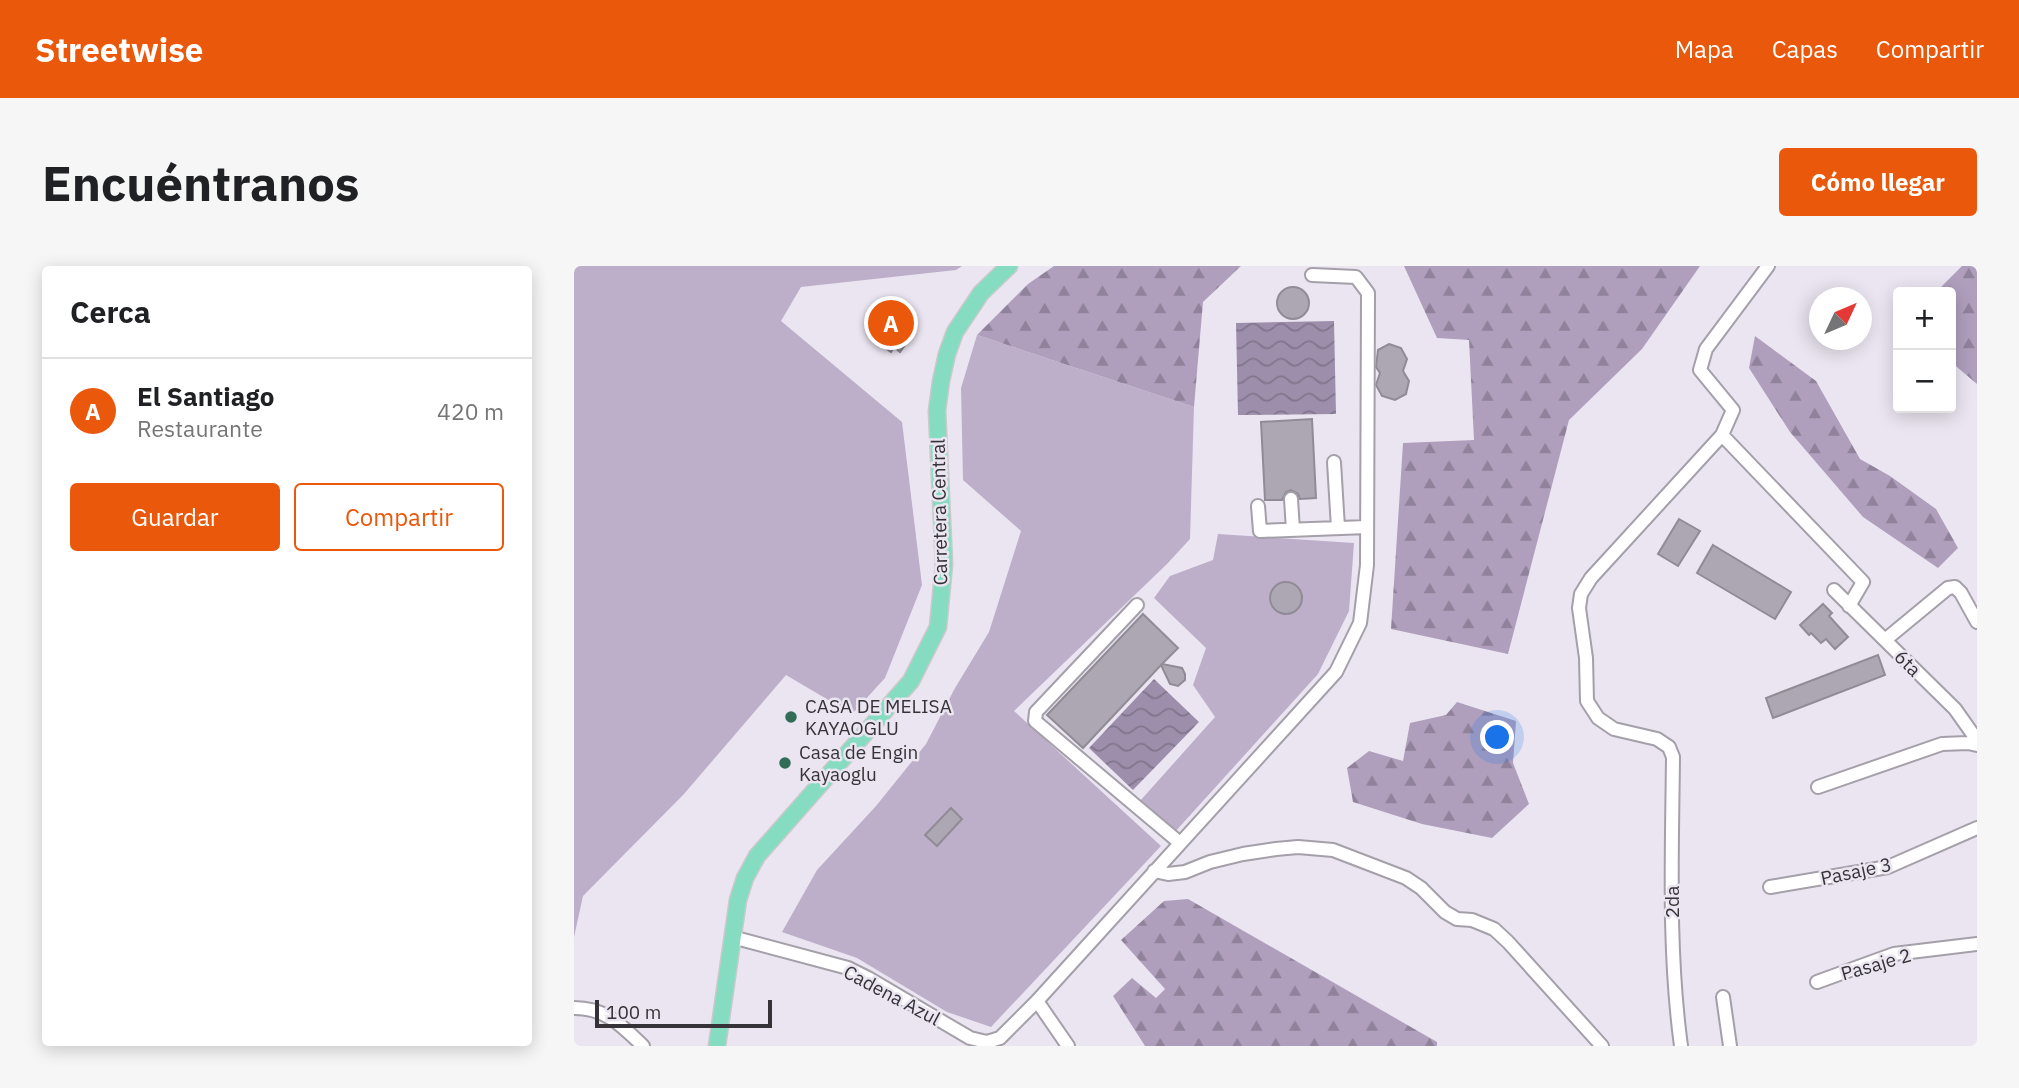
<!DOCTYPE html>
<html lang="es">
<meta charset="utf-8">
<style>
:root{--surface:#fff;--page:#f6f6f6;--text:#202124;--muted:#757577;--line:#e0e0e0;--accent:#ea580c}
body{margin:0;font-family:"IBM Plex Sans",sans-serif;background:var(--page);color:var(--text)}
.controls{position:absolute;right:21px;top:21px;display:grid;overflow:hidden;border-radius:7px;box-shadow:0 4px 18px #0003}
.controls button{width:63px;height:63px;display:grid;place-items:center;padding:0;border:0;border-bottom:2px solid var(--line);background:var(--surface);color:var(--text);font:35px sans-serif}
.compass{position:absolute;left:1235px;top:21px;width:63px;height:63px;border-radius:50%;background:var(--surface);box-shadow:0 4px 18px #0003;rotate:46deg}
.scale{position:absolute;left:21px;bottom:18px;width:177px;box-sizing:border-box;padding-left:7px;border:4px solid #353337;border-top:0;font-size:19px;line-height:24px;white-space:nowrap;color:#353337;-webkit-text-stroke:5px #ebe5f1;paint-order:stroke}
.you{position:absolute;left:924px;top:472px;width:24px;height:24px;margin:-18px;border:5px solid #fff;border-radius:50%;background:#1a73e8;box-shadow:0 0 0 10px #1a73e833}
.badge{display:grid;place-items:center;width:46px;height:46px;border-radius:50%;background:var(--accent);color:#fff;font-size:23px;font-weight:700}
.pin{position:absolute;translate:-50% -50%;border:4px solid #fff;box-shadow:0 2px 7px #0006}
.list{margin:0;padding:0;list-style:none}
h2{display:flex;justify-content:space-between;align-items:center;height:91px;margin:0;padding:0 28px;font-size:30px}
h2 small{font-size:23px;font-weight:400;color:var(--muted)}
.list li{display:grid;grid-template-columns:46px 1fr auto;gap:21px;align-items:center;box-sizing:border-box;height:105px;padding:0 28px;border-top:2px solid var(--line)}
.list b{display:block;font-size:26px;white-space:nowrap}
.list p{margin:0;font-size:23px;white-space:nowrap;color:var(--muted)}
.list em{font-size:23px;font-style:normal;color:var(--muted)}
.actions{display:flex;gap:14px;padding:21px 28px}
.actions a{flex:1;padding:16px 0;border:2px solid var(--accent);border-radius:7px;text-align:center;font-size:24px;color:var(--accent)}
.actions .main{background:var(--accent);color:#fff}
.map{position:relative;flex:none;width:1403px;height:780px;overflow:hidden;border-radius:7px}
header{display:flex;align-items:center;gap:42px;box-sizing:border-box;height:98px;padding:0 35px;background:var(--accent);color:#fff}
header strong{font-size:33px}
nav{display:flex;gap:38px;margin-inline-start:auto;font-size:24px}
.intro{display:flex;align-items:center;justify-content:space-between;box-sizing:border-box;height:168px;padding:0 42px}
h1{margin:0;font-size:49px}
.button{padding:18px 32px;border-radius:7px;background:var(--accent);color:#fff;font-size:24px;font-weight:700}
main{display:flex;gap:42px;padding:0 42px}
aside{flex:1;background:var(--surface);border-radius:7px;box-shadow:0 4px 18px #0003}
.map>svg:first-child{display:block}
.green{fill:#bdafca}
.forest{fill:url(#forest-firs)}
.water{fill:url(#water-waves)}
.building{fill:#aca7b2;stroke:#908b95;stroke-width:2}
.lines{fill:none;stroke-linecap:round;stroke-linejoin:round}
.minor-casing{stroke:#a49fa9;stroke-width:16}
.major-casing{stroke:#cacacb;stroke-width:19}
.minor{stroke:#fff;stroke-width:12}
.major{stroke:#86dcc1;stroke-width:16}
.poi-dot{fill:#306c56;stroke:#ebe5f1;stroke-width:2.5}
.labels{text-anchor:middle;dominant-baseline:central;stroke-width:5;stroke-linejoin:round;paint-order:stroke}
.street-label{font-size:19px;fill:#353337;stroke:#ebe5f1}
.poi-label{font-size:19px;fill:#353337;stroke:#ebe5f1;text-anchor:start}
</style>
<header>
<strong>Streetwise</strong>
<nav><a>Mapa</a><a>Capas</a><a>Compartir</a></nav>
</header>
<div class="intro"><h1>Encuéntranos</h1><a class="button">Cómo llegar</a></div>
<main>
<aside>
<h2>Cerca<small></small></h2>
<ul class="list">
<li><span class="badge">A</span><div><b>El Santiago</b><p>Restaurante</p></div><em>420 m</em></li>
</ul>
<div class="actions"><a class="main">Guardar</a><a>Compartir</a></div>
</aside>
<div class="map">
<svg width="1403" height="780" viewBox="0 0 1403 780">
<defs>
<pattern id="forest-firs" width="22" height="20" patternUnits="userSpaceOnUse" patternTransform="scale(1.75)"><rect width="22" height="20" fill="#af9fbd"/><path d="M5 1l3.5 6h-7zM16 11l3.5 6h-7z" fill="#8f829a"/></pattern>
<pattern id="water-waves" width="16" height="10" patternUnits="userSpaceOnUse" patternTransform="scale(1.75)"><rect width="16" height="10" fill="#9d8eab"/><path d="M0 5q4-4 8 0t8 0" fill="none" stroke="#81758c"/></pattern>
</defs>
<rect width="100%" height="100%" fill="#ebe5f1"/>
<path class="green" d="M0 0H388L382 4 227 21 207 55 328 156 348 319 311 412 278 448 212 409 110 528 9 630 0 671Z
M403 69 620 141 616 273 593 298 440 445 587 580 417 761 373 746 283 692 208 666 243 604 302 540 352 478 381 422 415 366 447 265 389 214 387 122Z
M644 268 780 277 775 345 744 408 600 567 566 535 641 451 619 419 632 382 580 332 596 310 639 294Z"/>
<path class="forest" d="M480 0H667L629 36 620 141 403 69 454 18Z
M830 0H1126L1068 83 995 154 934 388 817 363 829 177 900 174 895 74 863 72Z
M1388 0H1403V118L1377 96V26H1362Z
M1181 70 1242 115 1286 193 1316 210 1362 243 1384 282 1364 302 1289 251 1216 166 1175 102Z
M883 436 942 455 939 497 955 538 918 572 848 558 779 536 773 502 795 485 829 495 836 457 872 449Z
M614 633 863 776V780H571L539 730 558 712 582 732 591 723 547 674 590 635Z"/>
<path class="water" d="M760 55 762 148 664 149 662 57Z
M580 413 625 456 559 524 515 482Z"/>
<path class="building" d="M703 37a16 16 0 1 1 32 0a16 16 0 1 1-32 0Z
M314 47 340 66 326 86 320 81 317 86 296 71Z
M815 78 827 82 833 93 829 105 835 115 832 128 821 134 808 130 802 119 806 107 802 101 804 84Z
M738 153 742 232 726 233 724 228 717 224 712 226 708 234H691L687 156Z
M1105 253 1126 265 1104 300 1084 288Z
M1139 279 1217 326 1201 353 1123 307Z
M696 332a16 16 0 1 1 32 0a16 16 0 1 1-32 0Z
M1249 338 1258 347 1255 350 1274 371 1261 383 1252 373 1247 377 1237 367 1235 369 1226 359Z
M569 348 604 382 588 398 608 402 611 408V414L604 420 596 418 587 399 509 482 473 449Z
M1304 389 1311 409 1199 452 1192 432Z
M377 542 388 553 363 580 351 569Z"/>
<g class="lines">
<defs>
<path id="minor" d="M1148 169 1289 316 1275 340
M760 196 764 262
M717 233 719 264
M684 240 686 265 793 261
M1260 324 1381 443 1403 474
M563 339 462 446 461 455 606 577
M1311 374 1374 322 1381 321 1387 327 1403 356
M1244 521 1368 478 1394 477 1403 479
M580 605 594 608 611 606 636 596 669 588 702 583 724 581 759 584 832 612 847 622 871 646 883 653 898 654 920 663 934 676 1028 780
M1196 621 1314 601 1403 562
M158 671 274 702 294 712 396 772 413 776 426 772 463 735 762 406 786 357 793 299 794 27 782 11 738 9
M1243 716 1320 688 1403 678
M1149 731 1156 780
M463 735 494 780
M0 742C32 742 47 759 69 780
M1107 780C1094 684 1098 588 1099 491L1095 481 1083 473 1040 463 1024 452 1013 435 1012 392 1005 342 1007 328 1017 312 1148 169 1159 144 1126 104 1132 83 1194 0"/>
<path id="major" d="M143 780 164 634 171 612 183 590 337 415 364 361 370 298 363 145 367 115 373 88 381 66 407 27 435 0"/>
</defs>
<use href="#minor" class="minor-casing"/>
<use href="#major" class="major-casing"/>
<use href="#minor" class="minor"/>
<use href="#major" class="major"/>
</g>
<g class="poi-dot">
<circle cx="217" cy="451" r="7"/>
<circle cx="211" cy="497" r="7"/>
</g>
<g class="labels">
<g class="street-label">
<text transform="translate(365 246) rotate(-91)">Carretera Central</text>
<text transform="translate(1334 397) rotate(45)">6ta</text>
<text transform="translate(1282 605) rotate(-12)">Pasaje 3</text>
<text transform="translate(1098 636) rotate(-90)">2da</text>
<text transform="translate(1302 698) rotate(-16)">Pasaje 2</text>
<text transform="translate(318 729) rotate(28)">Cadena Azul</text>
</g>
<g class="poi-label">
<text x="231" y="440">CASA DE MELISA<tspan x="231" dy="22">KAYAOGLU</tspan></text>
<text x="225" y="486">Casa de Engin<tspan x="225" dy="22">Kayaoglu</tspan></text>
</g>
</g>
</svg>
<div class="controls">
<button>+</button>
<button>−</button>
</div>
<svg class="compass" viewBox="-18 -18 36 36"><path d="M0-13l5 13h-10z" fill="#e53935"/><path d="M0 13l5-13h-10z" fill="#757577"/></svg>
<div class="scale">100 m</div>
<div class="you"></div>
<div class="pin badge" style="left:317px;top:57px">A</div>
</div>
</main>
